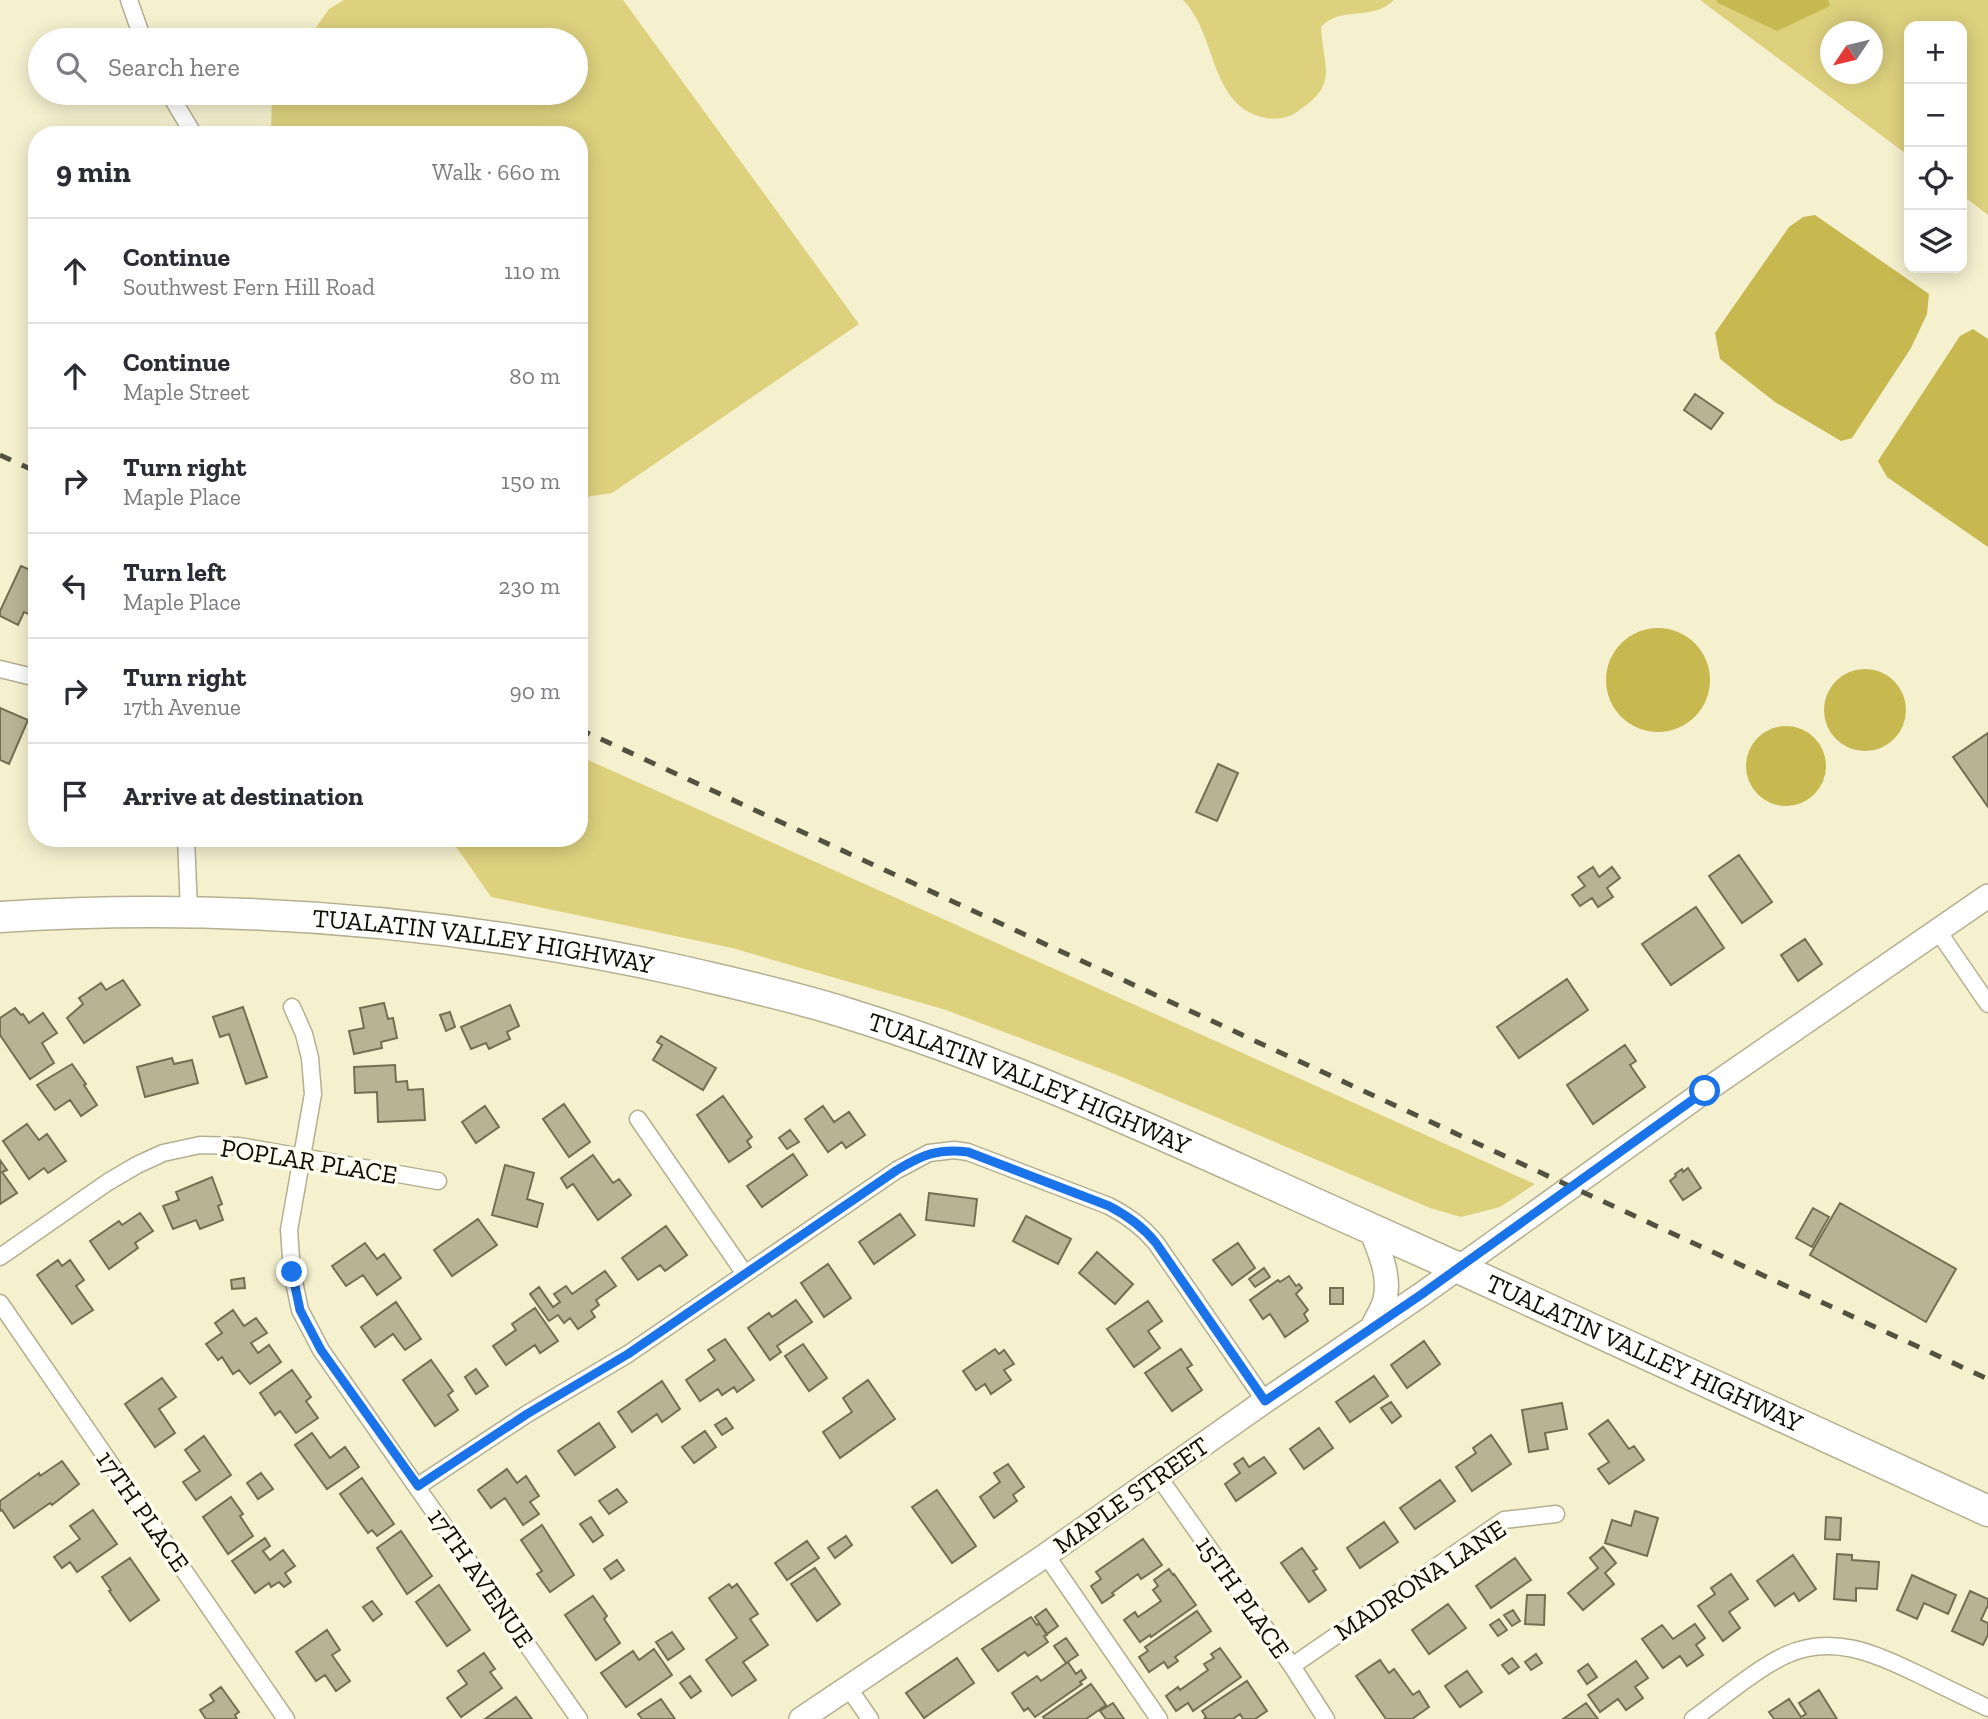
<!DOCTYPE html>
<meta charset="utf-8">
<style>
:root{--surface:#fff;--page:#f2f2f3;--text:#2b2b33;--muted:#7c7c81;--line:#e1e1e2}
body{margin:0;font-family:"Zilla Slab",serif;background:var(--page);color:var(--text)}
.controls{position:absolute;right:21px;top:21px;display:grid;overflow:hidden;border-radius:14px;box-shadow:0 4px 18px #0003}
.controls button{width:63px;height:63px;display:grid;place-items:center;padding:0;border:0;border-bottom:2px solid var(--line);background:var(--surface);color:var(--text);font:35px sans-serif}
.compass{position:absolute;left:1820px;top:21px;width:63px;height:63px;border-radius:50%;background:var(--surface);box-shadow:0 4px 18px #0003;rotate:235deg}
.stop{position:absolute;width:21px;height:21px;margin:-16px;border:5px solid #1a73e8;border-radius:50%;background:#fff}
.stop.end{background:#1a73e8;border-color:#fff;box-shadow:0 2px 7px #0008}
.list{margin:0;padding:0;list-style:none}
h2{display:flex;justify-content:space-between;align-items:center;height:91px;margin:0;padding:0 28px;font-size:30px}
h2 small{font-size:23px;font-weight:400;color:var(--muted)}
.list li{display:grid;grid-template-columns:46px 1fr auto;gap:21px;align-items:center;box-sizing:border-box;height:105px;padding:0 28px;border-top:2px solid var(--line)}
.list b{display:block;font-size:26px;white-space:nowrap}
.list p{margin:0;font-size:23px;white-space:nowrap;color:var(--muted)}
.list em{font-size:23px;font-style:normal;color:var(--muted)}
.icon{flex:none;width:38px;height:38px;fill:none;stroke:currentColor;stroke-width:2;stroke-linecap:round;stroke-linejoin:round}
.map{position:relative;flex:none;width:1988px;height:1719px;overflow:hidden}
.search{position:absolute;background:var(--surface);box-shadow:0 4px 18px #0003;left:28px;top:28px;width:560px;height:77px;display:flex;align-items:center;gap:18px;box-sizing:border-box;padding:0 24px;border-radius:38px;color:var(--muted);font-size:26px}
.panel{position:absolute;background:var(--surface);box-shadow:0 4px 18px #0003;left:28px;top:126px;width:560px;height:721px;border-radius:28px}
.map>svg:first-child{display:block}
.green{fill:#ddd17e;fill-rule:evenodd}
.water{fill:#c7b850}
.building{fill:#b8b393;stroke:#746f52;stroke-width:2}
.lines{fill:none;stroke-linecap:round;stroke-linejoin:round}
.street-casing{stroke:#b4af90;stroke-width:19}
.secondary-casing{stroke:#b4af90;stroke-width:26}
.highway-casing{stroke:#b4af90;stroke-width:33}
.street{stroke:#fff;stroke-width:16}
.secondary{stroke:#fff;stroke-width:23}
.highway{stroke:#fff;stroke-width:30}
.rail{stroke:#535140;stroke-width:5;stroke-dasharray:12 12;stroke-linecap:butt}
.route{stroke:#1a73e8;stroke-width:9}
.labels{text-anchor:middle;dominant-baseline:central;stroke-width:7;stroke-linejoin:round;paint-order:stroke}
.street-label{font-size:26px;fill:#100e04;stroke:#fffdf0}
</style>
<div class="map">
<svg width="1988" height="1719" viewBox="0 0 1988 1719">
<rect width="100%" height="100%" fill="#f5f1cf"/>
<path class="green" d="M344 0H623L859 324 612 493 579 498V135H271L272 93H576V40H307L329 9Z
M1183 0H1394C1372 22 1341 5 1321 27 1323 69 1340 83 1297 112 1288 118 1277 120 1266 118 1208 106 1218 35 1183 0Z
M1700 0H1988V215L1962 195V26H1909V156ZM1830 32H1872V74H1830Z
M579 756 1535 1184 1500 1207 1461 1217 1430 1208 1117 1075 946 1010 732 948 491 897 450 838H579Z"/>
<path class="water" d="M1717 0H1828L1830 6 1777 31 1716 2Z
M1815 215 1929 294 1927 314 1911 348 1852 438 1841 441 1775 402 1720 359 1715 333 1789 227 1803 217Z
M1973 329 1988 339V547L1887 477 1878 461 1960 336Z
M1606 680a52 52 0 1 1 104 0a52 52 0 1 1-104 0Z
M1824 710a41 41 0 1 1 82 0a41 41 0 1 1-82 0Z
M1746 766a40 40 0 1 1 80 0a40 40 0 1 1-80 0Z"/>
<path class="building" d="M1695 394 1723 413 1711 429 1684 410Z
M21 566 37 573V612L35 617 24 612 18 625 0 616V611Z
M0 708 28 720 9 764 0 760Z
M1988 733V807L1953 757Z
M1218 764 1238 773 1217 821 1196 812Z
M1739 855 1772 902 1742 923 1709 876Z
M1593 867 1599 877 1612 867 1620 878 1607 888 1613 897 1598 907 1592 898 1580 906 1572 895 1585 886 1578 877Z
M1696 907 1724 948 1671 985 1642 944Z
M1805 939 1822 964 1798 981 1781 955Z
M1567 979 1588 1010 1519 1058 1497 1027Z
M123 980 140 1005 84 1043 67 1018 83 1004 79 998 101 983 106 990Z
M384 1003 388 1019 393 1018 397 1038 381 1042 382 1048 354 1054 349 1031 364 1028 360 1008Z
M510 1005 519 1026 507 1032 510 1039 489 1049 486 1043 471 1049 461 1027Z
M243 1007 267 1077 246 1084 229 1034 220 1037 213 1017Z
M15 1008 21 1015 23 1014 29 1023 43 1013 57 1033 42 1043 54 1063 30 1079 0 1035V1018Z
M450 1012 455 1027 446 1031 440 1015Z
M661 1036 716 1068 703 1090 653 1060 662 1045 657 1042Z
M1625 1045 1636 1061 1630 1065 1645 1087 1593 1124 1567 1085Z
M172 1058 174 1064 192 1060 198 1083 145 1097 137 1067Z
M72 1064 86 1084 84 1085 97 1105 81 1116 70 1100 55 1110 37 1085Z
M395 1065 396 1082 407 1081 408 1090 423 1089 425 1120 378 1122 377 1092 355 1093 354 1067Z
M723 1096 752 1137 747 1141 751 1147 729 1162 697 1115Z
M564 1104 590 1142 569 1157 543 1119Z
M485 1106 499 1127 476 1143 462 1122Z
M823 1106 834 1122 849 1112 865 1135 846 1148 842 1142 828 1152 805 1119Z
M27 1124 39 1140 47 1134 66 1161 48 1173 44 1168 29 1179 3 1141Z
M790 1130 799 1142 787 1149 779 1138Z
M793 1154 807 1175 762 1207 747 1186Z
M593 1155 613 1183 619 1179 631 1195 598 1220 573 1184 567 1188 561 1178Z
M0 1160 7 1170 2 1172 17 1193 0 1204Z
M505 1165 534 1173 527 1199 543 1204 537 1227 492 1215Z
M1688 1168 1701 1188 1683 1200 1670 1181 1676 1176 1675 1174 1682 1169 1683 1172Z
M212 1177 222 1204 218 1206 223 1220 200 1229 196 1220 173 1229 163 1206 179 1200 176 1192Z
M929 1193 977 1199 974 1226 926 1220Z
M1840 1203 1956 1269 1926 1322 1810 1255Z
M1813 1208 1829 1217 1812 1247 1796 1238Z
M140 1213 153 1231 135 1243 138 1248 109 1269 90 1241 119 1221 122 1225Z
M900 1214 915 1235 874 1264 859 1242Z
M1026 1216 1071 1239 1058 1264 1013 1241Z
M478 1219 497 1245 452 1276 434 1250Z
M666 1226 687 1255 665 1271 660 1265 638 1280 622 1258Z
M365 1243 377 1259 384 1254 401 1278 377 1295 363 1275 346 1286 332 1266Z
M1238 1243 1255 1268 1232 1285 1213 1260Z
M1097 1252 1133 1284 1115 1304 1079 1273Z
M58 1260 62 1266 70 1260 84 1280 76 1286 93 1310 72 1324 37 1275Z
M828 1264 851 1298 824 1317 801 1283Z
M1264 1268 1270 1277 1255 1287 1249 1279Z
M605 1271 616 1286 596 1300 599 1305 591 1311 595 1317 578 1329 570 1318 564 1323 558 1315 549 1321 530 1294 539 1287 553 1307 560 1302 554 1294 566 1286 572 1294Z
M1289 1276 1296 1286 1299 1284 1302 1288 1296 1294 1308 1310 1304 1314 1308 1321 1285 1337 1270 1314 1263 1319 1250 1300 1278 1280 1280 1282Z
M244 1278 245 1288 232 1289 231 1280Z
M1330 1288H1343V1304H1330Z
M796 1300 812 1322 777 1346 781 1352 770 1360 748 1328 769 1313 772 1317Z
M1148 1301 1162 1321 1148 1331 1160 1348 1134 1367 1107 1329Z
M396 1302 421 1339 405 1350 393 1334 375 1347 361 1327Z
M535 1308 558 1341 540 1353 535 1345 506 1365 493 1346 516 1330 512 1324Z
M233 1310 244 1326 256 1318 267 1333 251 1343 258 1353 269 1345 281 1362 250 1384 239 1370 233 1374 222 1357 218 1360 206 1344 222 1333 215 1323Z
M725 1339 754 1380 737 1392 734 1387 722 1395 718 1389 700 1401 686 1380 715 1360 708 1350Z
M1424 1341 1440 1364 1407 1388 1391 1365Z
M803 1344 827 1378 809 1391 785 1356Z
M995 1349 999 1354 1004 1350 1014 1364 1004 1370 1011 1380 991 1394 985 1384 976 1390 963 1371Z
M1181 1349 1192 1365 1187 1368 1202 1390 1172 1411 1145 1373Z
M431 1360 453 1391 448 1395 458 1410 435 1426 403 1380Z
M476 1369 488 1386 476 1394 465 1377Z
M292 1370 311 1397 306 1401 318 1418 296 1433 280 1411 275 1415 260 1393Z
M1374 1376 1388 1396 1350 1422 1336 1402Z
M162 1378 176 1397 159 1409 175 1433 155 1447 125 1404Z
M868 1380 895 1419 840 1458 823 1432 852 1412 843 1398Z
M662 1381 680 1409 662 1422 657 1414 632 1432 618 1412Z
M1391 1402 1401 1416 1392 1423 1381 1408Z
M1562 1403 1567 1429 1545 1433 1548 1449 1529 1452 1522 1410Z
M726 1418 733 1428 722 1435 715 1425Z
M1608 1420 1629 1449 1634 1446 1644 1460 1609 1484 1598 1469 1609 1462 1589 1434Z
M599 1423 615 1447 575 1475 558 1451Z
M1319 1428 1333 1448 1304 1469 1290 1449Z
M705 1431 716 1447 694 1463 682 1447Z
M312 1433 330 1458 345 1447 359 1467 327 1489 295 1445Z
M1491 1435 1511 1464 1472 1491 1456 1467 1476 1453 1473 1448Z
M204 1436 231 1475 196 1500 183 1482 200 1471 185 1450Z
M1264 1457 1276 1473 1236 1501 1225 1484 1240 1473 1234 1464 1243 1458 1249 1467Z
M62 1461 79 1484 52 1505 50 1503 14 1528 2 1510 0 1511V1501L39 1473 40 1476Z
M1008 1464 1024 1487 1013 1495 1017 1501 994 1518 980 1497 1000 1482 994 1473Z
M507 1469 517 1483 526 1476 539 1496 530 1502 539 1514 523 1525 505 1498 491 1508 478 1490Z
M261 1473 273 1489 258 1499 247 1483Z
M362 1478 394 1524 377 1536 372 1530 368 1533 340 1494Z
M1440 1480 1455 1501 1415 1529 1400 1508Z
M617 1489 627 1502 609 1514 599 1501Z
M937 1490 976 1546 952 1563 912 1507Z
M231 1497 243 1514 240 1516 253 1536 228 1554 203 1517Z
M93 1510 117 1544 77 1572 70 1562 62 1568 54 1557 80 1539 70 1526Z
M1635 1511 1658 1518 1647 1556 1605 1543 1612 1520 1631 1526Z
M591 1517 603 1535 593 1542 580 1524Z
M1826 1517 1841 1518 1840 1540 1825 1539Z
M1384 1522 1398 1542 1360 1568 1347 1548Z
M542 1525 574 1575 550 1592 537 1574 542 1571 521 1540Z
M401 1531 432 1576 407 1594 377 1548Z
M846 1536 852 1545 835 1558 828 1548Z
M265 1538 270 1546 263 1551 270 1560 283 1550 295 1566 285 1573 291 1582 284 1587 279 1582 271 1587 269 1583 255 1593 232 1561Z
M1143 1539 1162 1565 1141 1579 1138 1574 1112 1593 1114 1595 1102 1603 1091 1586 1101 1579 1096 1572Z
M807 1541 819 1558 787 1580 775 1563Z
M1603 1547 1616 1563 1605 1573 1614 1584 1583 1610 1568 1593 1598 1568 1590 1558Z
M1302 1548 1317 1569 1313 1571 1326 1590 1309 1602 1281 1563Z
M1837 1554 1852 1555V1560L1879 1562 1877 1589 1856 1588V1601L1834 1599Z
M1793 1555 1816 1589 1799 1601 1794 1593 1775 1606 1757 1581Z
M130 1558 159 1600 130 1621 109 1591 111 1590 102 1577Z
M1515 1558 1531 1580 1491 1608 1476 1586Z
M617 1560 624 1570 611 1579 604 1569Z
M815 1568 840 1604 817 1621 791 1584Z
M1169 1569 1173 1575 1174 1574 1196 1605 1151 1637 1150 1635 1140 1642 1124 1620 1135 1612 1138 1617 1161 1601 1153 1590 1158 1586 1154 1580Z
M1731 1574 1748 1599 1729 1612 1740 1628 1723 1641 1698 1606 1715 1594 1711 1588Z
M1912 1575 1956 1595 1948 1614 1924 1603 1917 1619 1897 1610Z
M729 1584 732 1588 737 1584 758 1614 750 1619 768 1645 743 1662 756 1680 732 1696 706 1660 737 1638 709 1598Z
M439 1585 470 1630 447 1646 416 1602Z
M1970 1591 1988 1599V1605L1981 1620 1988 1623V1635L1983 1645 1952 1631Z
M1527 1595H1545L1544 1625 1525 1624Z
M593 1596 607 1616 604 1619 620 1643 596 1660 565 1615Z
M372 1601 382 1614 373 1621 363 1607Z
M1448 1604 1466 1628 1429 1654 1412 1630Z
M1046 1609 1058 1626 1047 1634 1035 1617Z
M1513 1610 1520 1621 1512 1626 1504 1615Z
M1197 1611 1211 1631 1175 1657 1178 1661 1168 1668 1164 1662 1149 1672 1139 1657 1148 1651 1145 1647Z
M1031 1617 1037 1625 1039 1623 1047 1635 1044 1636 1048 1642 1028 1656 1025 1652 998 1671 982 1649Z
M1499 1619 1507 1630 1498 1636 1490 1625Z
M1695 1624 1705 1638 1696 1645 1703 1655 1687 1666 1680 1656 1663 1668 1642 1639 1662 1625 1673 1639Z
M327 1630 340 1650 332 1655 350 1681 336 1691 325 1675 316 1681 296 1652Z
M672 1632 684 1649 668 1660 656 1642Z
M1066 1638 1078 1655 1066 1663 1054 1646Z
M1220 1648 1241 1677 1193 1711 1188 1703 1176 1711 1166 1696 1178 1687 1180 1690 1208 1670 1204 1664 1214 1658 1211 1654Z
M654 1649 672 1675 626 1707 601 1673 633 1651 639 1660Z
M484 1653 495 1669 490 1672 502 1688 461 1717 447 1698 467 1684 458 1671Z
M1536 1654 1542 1663 1531 1670 1525 1662Z
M957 1658 974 1683 924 1718 906 1693Z
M1512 1658 1519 1667 1509 1674 1502 1665Z
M1380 1660 1389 1673 1394 1669 1413 1695 1419 1691 1429 1707 1412 1719H1386L1356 1676Z
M1636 1661 1648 1678 1635 1687 1643 1698 1626 1710 1618 1699 1600 1712 1588 1695Z
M1068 1662 1076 1674 1081 1670 1086 1678 1080 1682 1082 1684 1035 1717 1028 1708 1024 1711 1012 1693 1037 1676 1041 1681Z
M1588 1664 1597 1677 1587 1684 1578 1671Z
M1467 1671 1482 1692 1460 1707 1445 1686Z
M690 1676 701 1691 691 1698 680 1683Z
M1247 1681 1267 1711 1255 1719H1243L1240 1714 1233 1719H1204L1206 1717 1202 1711Z
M1091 1684 1106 1705 1086 1719H1045L1043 1717Z
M221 1687 239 1712 235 1715 237 1719H206L200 1710 214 1701 210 1695Z
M1819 1690 1837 1719H1774L1769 1712 1789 1699 1801 1717 1806 1714 1799 1703Z
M516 1697 532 1719H485Z
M661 1699 675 1719H642L638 1714Z
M1113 1703 1124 1719H1106L1100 1711Z
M1586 1703 1598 1719H1563Z"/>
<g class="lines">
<defs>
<path id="street" d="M129 0 143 40
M169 93 194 135
M0 669 37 678
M186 838 189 912
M1938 931 1988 1004
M292 1007 304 1034 310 1058 313 1094 289 1230 292 1272 300 1310 321 1350 579 1719
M638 1119 745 1274
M0 1257 108 1182 137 1165 163 1153 200 1145 239 1146 438 1181
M0 1303 286 1719
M1158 1476 1292 1666 1326 1719
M418 1486 527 1414 628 1354 897 1170 929 1153 954 1150 968 1152 1109 1206C1128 1216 1142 1226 1156 1243L1265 1401
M1046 1555 1159 1719
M1292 1666 1504 1520 1556 1514
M848 1687 870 1719
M1693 1719C1721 1699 1756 1669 1786 1655 1834 1633 1877 1655 1920 1675 1942 1686 1965 1697 1988 1708"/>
<path id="secondary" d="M1370 1228C1379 1250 1392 1278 1384 1303 1381 1311 1376 1319 1372 1328
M801 1719 1046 1555 1265 1401 1422 1294 1705 1091 1988 896"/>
<g id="highway">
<path id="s1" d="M0 917C229 902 459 922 682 971 737 984 793 996 846 1013 1021 1067 1187 1146 1354 1221 1566 1316 1777 1413 1988 1511"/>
</g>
</defs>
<use href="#street" class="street-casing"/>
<use href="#secondary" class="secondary-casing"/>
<use href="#highway" class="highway-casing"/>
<use href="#street" class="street"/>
<use href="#secondary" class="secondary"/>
<use href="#highway" class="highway"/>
<path class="rail" d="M0 455 37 472
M579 729 1988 1379"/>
</g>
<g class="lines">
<path class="route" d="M292 1272 300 1310 321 1350 418 1486 527 1414 628 1354 897 1170C922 1155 938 1148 968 1152L1109 1206C1128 1216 1142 1226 1156 1243L1265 1401 1422 1294 1705 1091"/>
</g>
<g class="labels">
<g class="street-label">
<text stroke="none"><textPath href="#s1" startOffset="485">TUALATIN VALLEY HIGHWAY</textPath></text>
<text stroke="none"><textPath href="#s1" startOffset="1052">TUALATIN VALLEY HIGHWAY</textPath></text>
<text transform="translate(309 1161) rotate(9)">POPLAR PLACE</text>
<text stroke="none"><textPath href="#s1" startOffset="1724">TUALATIN VALLEY HIGHWAY</textPath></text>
<text transform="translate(1131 1495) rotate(-35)">MAPLE STREET</text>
<text transform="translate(143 1511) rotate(55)">17TH PLACE</text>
<text transform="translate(481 1578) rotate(55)">17TH AVENUE</text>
<text transform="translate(1420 1580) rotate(-33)">MADRONA LANE</text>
<text transform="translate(1243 1597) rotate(55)">15TH PLACE</text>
</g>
</g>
</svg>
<div class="controls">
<button>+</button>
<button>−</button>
<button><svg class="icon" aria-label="locate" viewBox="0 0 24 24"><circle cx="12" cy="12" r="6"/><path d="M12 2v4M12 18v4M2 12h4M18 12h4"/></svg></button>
<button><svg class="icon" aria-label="layers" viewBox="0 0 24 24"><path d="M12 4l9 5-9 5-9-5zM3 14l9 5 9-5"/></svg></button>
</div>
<svg class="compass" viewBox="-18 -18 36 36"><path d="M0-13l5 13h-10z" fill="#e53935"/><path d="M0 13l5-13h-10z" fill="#7c7c81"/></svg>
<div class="stop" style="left:1705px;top:1091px"></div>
<div class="stop end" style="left:292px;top:1272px"></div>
<div class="search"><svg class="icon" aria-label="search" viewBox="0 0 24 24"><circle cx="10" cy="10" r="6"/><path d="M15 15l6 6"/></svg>Search here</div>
<section class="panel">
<h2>9 min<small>Walk · 660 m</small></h2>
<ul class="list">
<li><svg class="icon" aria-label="ahead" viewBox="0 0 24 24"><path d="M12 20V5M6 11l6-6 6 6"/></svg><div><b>Continue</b><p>Southwest Fern Hill Road</p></div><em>110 m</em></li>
<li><svg class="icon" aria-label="ahead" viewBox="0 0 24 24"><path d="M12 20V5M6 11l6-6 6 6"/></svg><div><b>Continue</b><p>Maple Street</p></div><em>80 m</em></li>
<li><svg class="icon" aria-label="right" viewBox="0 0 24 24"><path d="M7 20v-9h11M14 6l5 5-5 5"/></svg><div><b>Turn right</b><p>Maple Place</p></div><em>150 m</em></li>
<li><svg class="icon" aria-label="left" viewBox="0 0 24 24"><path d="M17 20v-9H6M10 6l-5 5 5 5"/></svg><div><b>Turn left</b><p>Maple Place</p></div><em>230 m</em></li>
<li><svg class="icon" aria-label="right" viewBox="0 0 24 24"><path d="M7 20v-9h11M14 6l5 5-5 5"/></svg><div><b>Turn right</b><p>17th Avenue</p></div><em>90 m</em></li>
<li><svg class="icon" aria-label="arrive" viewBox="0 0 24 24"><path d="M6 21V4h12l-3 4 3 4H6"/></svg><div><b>Arrive at destination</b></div></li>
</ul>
</section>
</div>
